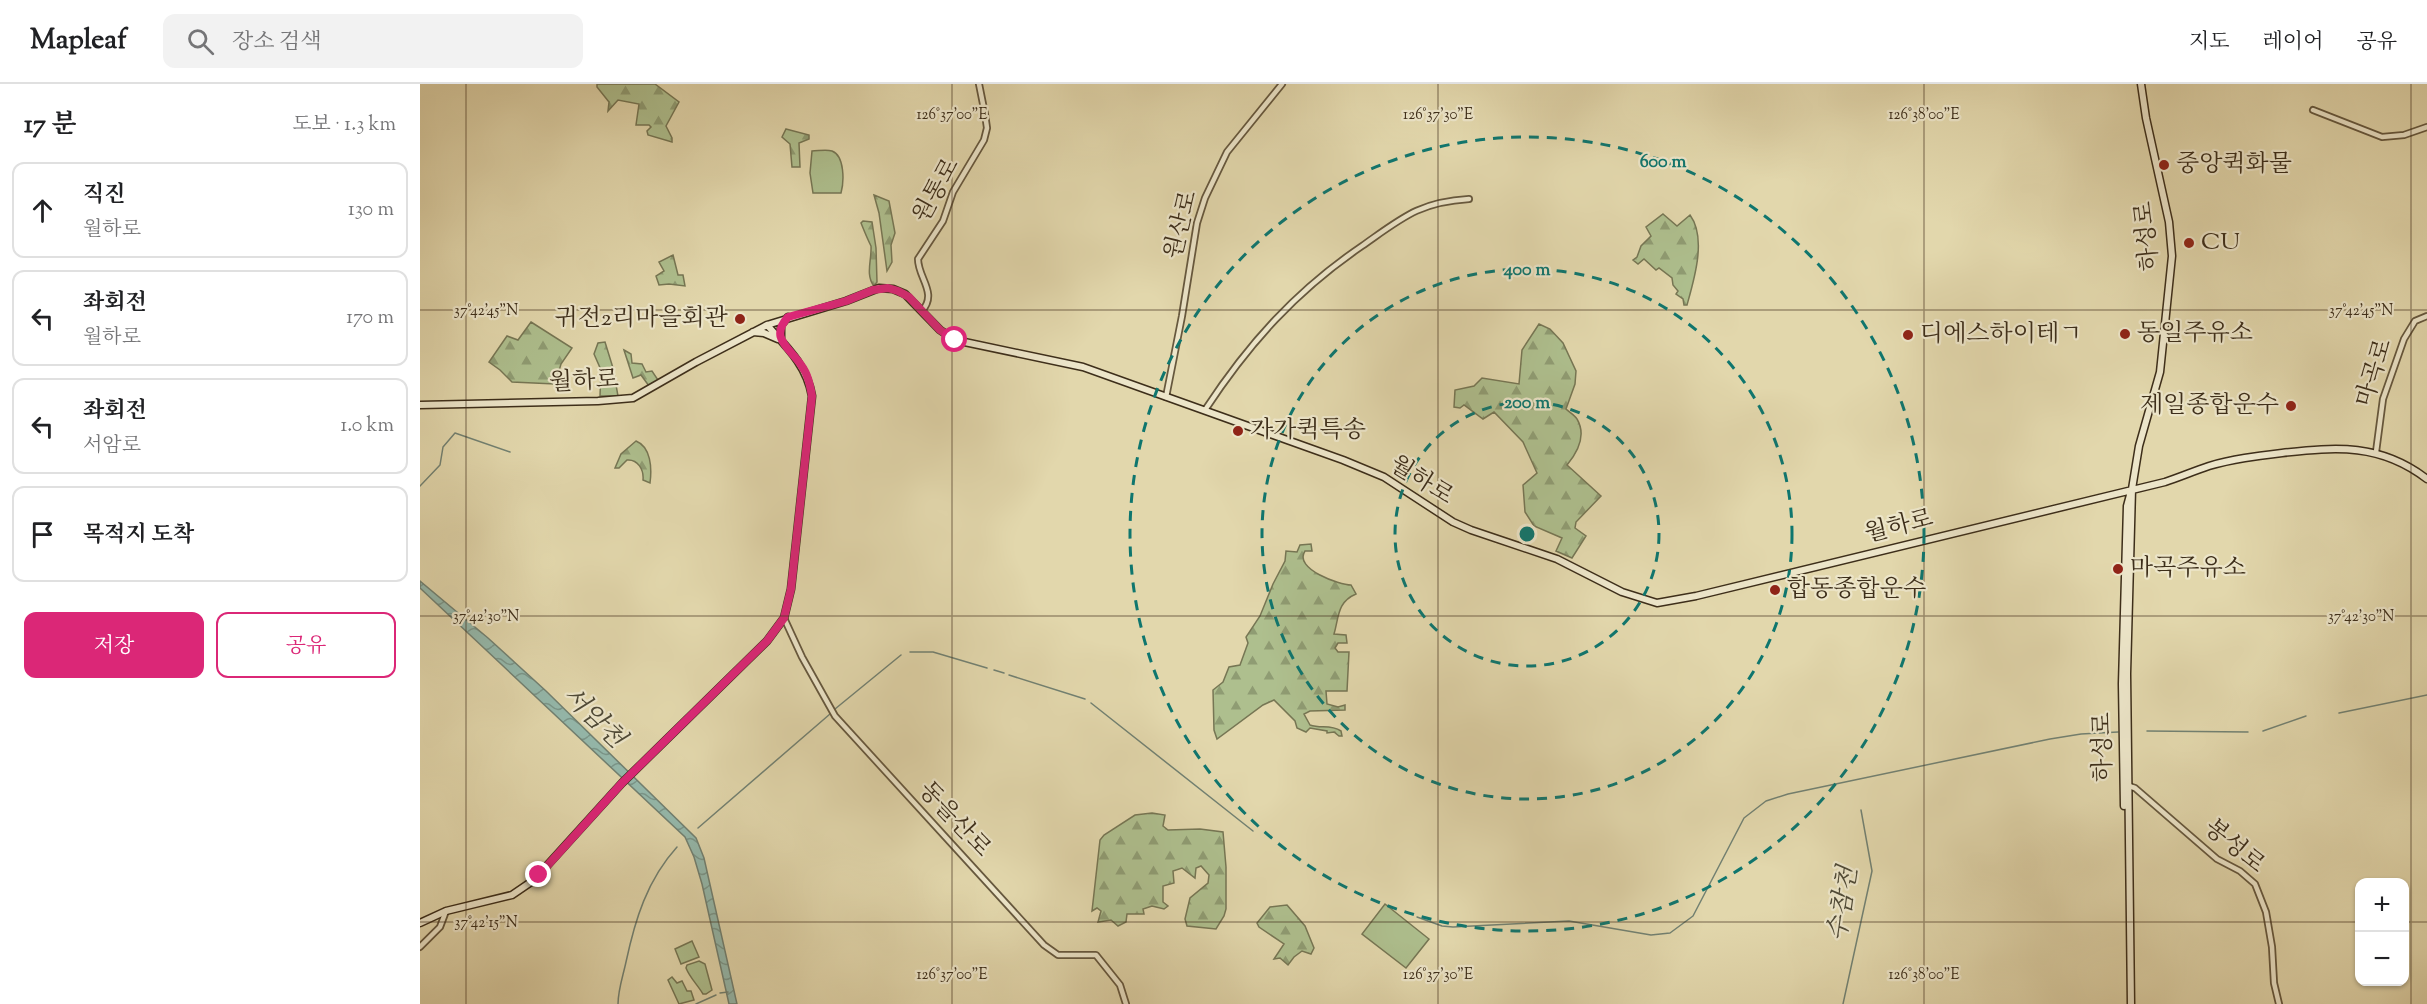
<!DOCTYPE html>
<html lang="ko">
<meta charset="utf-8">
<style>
:root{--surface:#fff;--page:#f2f2f2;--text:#202124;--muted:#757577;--line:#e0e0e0;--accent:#db2777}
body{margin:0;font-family:"Sorts Mill Goudy","Noto Serif KR",serif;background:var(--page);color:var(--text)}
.controls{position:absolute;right:18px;bottom:18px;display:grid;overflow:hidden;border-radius:12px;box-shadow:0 2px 4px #0004}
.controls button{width:54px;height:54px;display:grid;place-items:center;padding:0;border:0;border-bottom:2px solid var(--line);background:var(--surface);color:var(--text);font:30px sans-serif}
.stop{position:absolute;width:18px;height:18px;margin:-14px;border:4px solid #db2777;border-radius:50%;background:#fff}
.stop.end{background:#db2777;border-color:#fff;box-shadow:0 2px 6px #0008}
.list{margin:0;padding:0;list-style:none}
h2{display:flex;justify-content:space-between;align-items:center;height:78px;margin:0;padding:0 24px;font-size:26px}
h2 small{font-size:20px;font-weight:400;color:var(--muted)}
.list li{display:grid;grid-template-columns:39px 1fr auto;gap:18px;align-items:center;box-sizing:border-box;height:96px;margin:0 12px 12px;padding:0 12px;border:2px solid var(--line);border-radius:12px}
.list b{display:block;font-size:22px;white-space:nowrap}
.list p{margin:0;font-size:20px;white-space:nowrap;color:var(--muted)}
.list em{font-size:20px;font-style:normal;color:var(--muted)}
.actions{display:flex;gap:12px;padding:18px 24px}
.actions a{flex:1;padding:14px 0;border:2px solid var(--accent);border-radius:12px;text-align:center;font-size:21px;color:var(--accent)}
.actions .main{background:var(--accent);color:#fff}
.icon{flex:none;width:33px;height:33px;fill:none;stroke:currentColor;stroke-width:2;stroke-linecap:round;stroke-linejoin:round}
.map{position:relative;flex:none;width:2007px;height:920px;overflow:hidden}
header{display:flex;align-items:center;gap:36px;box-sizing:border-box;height:84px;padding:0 30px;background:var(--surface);border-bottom:2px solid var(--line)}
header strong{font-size:28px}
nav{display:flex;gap:33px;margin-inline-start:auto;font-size:21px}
.search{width:420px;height:54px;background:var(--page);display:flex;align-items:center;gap:15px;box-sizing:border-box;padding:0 21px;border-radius:12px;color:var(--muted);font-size:22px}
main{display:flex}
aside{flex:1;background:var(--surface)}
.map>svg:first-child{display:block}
.forest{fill:url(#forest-firs);stroke:#767654;stroke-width:1.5}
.green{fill:#aebf8e;stroke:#767654;stroke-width:1.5}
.water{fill:url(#water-waves);stroke:#728172;stroke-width:1.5}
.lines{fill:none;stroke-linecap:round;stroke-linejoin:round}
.stream{stroke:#728172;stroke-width:1.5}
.street-casing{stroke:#66583e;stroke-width:8}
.secondary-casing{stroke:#3d2e1a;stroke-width:9}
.street{stroke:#ece5c9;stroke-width:4.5}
.secondary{stroke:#ece5c9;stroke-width:6}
.route{stroke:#db2777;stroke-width:8}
.ticks{fill:none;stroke:#3d2e1a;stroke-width:1.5;stroke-opacity:0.45}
.ring{fill:none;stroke:#0f766e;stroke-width:3;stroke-dasharray:10 8}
.poi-dot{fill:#8f2418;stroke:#ece5c9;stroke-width:2}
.labels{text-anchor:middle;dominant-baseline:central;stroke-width:4.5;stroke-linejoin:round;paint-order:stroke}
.poi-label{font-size:24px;fill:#3d2e1a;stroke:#ece5c9;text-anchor:start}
.street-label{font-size:24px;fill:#3d2e1a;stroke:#ece5c9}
.water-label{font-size:26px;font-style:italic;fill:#4f4a37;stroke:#ece5c9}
.ticks-label{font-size:15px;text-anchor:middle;fill:#3d2e1a;stroke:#ece5c9;stroke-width:4.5;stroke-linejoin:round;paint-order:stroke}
.centre{fill:#0f766e;stroke:#ece5c9;stroke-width:3}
.ring-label{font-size:18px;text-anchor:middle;font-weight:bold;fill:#0f766e;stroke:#ece5c9;stroke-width:4.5;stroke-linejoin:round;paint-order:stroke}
</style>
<header>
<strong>Mapleaf</strong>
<div class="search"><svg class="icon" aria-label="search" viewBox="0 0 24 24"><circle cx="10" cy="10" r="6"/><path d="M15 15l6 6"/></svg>장소 검색</div>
<nav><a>지도</a><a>레이어</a><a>공유</a></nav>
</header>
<main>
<aside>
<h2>17 분<small>도보 · 1.3 km</small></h2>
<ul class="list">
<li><svg class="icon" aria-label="ahead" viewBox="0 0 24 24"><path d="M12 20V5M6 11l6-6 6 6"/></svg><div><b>직진</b><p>월하로</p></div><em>130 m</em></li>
<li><svg class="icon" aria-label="left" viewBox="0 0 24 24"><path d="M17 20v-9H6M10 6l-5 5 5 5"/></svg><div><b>좌회전</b><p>월하로</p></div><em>170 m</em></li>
<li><svg class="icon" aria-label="left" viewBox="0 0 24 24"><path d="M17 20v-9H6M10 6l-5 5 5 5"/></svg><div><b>좌회전</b><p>서암로</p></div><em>1.0 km</em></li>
<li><svg class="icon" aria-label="arrive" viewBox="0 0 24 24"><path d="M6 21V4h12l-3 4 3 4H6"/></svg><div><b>목적지 도착</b></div></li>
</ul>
<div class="actions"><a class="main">저장</a><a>공유</a></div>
</aside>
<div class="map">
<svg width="2007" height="920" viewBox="0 0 2007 920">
<defs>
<pattern id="forest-firs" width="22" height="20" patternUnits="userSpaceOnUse" patternTransform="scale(1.5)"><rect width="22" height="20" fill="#aebf8e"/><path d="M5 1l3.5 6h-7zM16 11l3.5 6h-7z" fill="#8f9c73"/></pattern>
<pattern id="water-waves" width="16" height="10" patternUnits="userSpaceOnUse" patternTransform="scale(1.5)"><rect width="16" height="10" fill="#95b9ac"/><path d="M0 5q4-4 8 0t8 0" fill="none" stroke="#7b978b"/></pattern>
</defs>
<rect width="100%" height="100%" fill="#e2d7ac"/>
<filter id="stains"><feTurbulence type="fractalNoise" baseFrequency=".00333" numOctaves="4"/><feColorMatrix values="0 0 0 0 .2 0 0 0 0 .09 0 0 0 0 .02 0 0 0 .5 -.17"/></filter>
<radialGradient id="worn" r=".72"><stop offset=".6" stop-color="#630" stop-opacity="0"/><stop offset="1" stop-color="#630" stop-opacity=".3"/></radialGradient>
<path class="forest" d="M177 0H235L259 18 246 42 252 54V58L228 51 227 47 231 43 229 41H216L219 20 198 16 188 27 189 18 177 3Z
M366 45 389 51V55L379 59 380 83H372L370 60 362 53Z
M454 111 469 117 475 149 471 161 472 178 467 187 459 129Z
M1243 130 1257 142 1270 131C1287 154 1274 196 1267 221H1264L1263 215 1256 210 1258 207 1253 201 1252 194 1239 184 1236 186 1224 175 1218 180 1213 176 1217 173 1221 162 1231 152 1226 143Z
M443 137 452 138 456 164 457 198 454 202C445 191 452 175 451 162 450 160 443 144 441 139Z
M253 171 258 191H263L265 202 249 200 239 201 236 192 244 187 239 178Z
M111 238 152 264 141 280 135 300 92 298 80 286 69 278 87 252 98 256Z
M1119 240 1130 245 1143 259 1156 287 1155 300 1146 325C1149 328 1155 331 1157 335 1167 352 1157 369 1147 381L1181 412 1156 438 1155 444 1166 452 1152 474 1136 467 1142 454 1114 442 1105 428 1103 401 1117 389 1103 358 1074 328 1063 335 1044 321 1040 324 1034 323 1035 306 1054 302 1062 294 1099 300 1102 266Z
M185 258 193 284 198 312H180L181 286 174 270 178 259Z
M204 266 211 270 212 279 222 280 226 288 232 287 238 296 229 302 221 291 213 294Z
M216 357C231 363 232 384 230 399L223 396C224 386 218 375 207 376L199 384H195L201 370Z
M891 460 892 467H885C873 485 920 501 931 501L936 510C917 518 919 533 914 550L926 551 927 559H918L915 564 918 568H929L927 607H906L907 620 918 623 925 621V626L890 627 884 630 890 641C901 645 910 640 921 647L922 652H919L914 648 907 649V647L890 644 886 648 877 644 875 637 854 616 843 621 797 655 794 646 793 606 803 598 809 583 820 581 828 559 826 553 840 532 853 500 865 477 866 467 877 468 880 461Z
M732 729 745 731 743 742 748 746 780 745 803 748 806 783V825L804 832 796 845 767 842 765 835 770 814 788 799 789 791 781 782 776 784 775 794 762 784 753 787 754 799 743 802V818L748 822 744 825 732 822 723 825 724 830H707L706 838 698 842 691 836 678 838 681 827 677 824 672 827 680 756 684 751 715 731Z
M867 821 885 842 894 864 891 870 882 867 874 873 868 881 860 874 854 875 864 860 839 843 837 839 850 823Z"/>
<path class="green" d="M392 67C398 67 406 65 412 67 425 72 424 98 421 109H393L390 89Z
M965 820 1009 855 986 884 942 850Z
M272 857 279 873 261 880 255 865Z
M279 877 285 880 292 906 286 910H283C277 900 270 894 266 884L267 881Z
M252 893 257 899 262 897 267 907H271L274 916 259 920 248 896Z"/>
<path class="water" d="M0 497 68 554 126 607 276 754 284 774 317 920H309L282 800 274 773 265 753 0 504Z"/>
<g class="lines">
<path class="stream" d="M0 402 20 381 23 363 35 349 90 368
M490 568H513L567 584
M574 586 584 589
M589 591 665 615
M671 619 833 747
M415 625 481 571
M1919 629 2007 611
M1727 647 1828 648
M1843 647 1886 632
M278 744 410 630
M997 833 1022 842 1033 843 1149 837 1231 851 1250 849 1273 832 1324 734 1346 717 1368 710 1630 655 1661 650 1698 648
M300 909 308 908
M198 920C198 906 203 892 206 878 215 836 227 796 257 763
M276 920 296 911
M1423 920 1452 787 1441 726"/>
<defs>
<path id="street" d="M1893 26 1962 53 1984 51 2007 43
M502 227C518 209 498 194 498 175L523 137 533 108 564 56 567 44 565 30 559 0
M746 313 762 232 777 139 785 114 807 68 862 0
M785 326C829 259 876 207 942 162 982 134 999 118 1049 115
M1956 368 1963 315 1984 255 1995 237 2007 232
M364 534 382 573 415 632 624 861 638 871H676L700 901 706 920
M1706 701 1715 704 1797 775 1820 787 1835 800 1846 828 1852 863 1854 899 1859 920
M0 863 20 843 26 827"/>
<path id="secondary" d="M333 248 344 249 358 255
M361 256V241L368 233
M0 321 178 317 213 314 276 278 347 241 426 217 459 204 473 205 485 210 520 246 535 256 663 283 923 376 964 393 1033 438 1051 446 1137 475 1202 508 1237 519 1276 512 1745 398C1760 393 1774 387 1789 382 1812 375 1837 372 1862 369 1917 363 1960 359 2007 395
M1704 722 1702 600 1707 422 1710 411
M0 839 26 827 92 811 114 796 202 699 347 557 364 534 371 505 392 312C387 282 367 263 347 241
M1711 920 1707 590 1712 405 1719 362 1740 288 1752 172 1749 138 1726 34 1721 0"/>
</defs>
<use href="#street" class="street-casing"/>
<use href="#secondary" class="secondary-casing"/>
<use href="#street" class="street"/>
<use href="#secondary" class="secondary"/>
</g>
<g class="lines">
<path class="route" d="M119 791 202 699 347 557 364 534 371 505 392 312C390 301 388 290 381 281 369 263 349 254 368 233L426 217 453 206 468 204 478 207 489 213 520 246 535 256"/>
</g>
<path class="ticks" d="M46 0V920M532 0V920M1018 0V920M1504 0V920M1991 0V920M0 226H2007M0 532H2007M0 838H1940M1984 838H2007"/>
<g class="ring">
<circle cx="1107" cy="450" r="132"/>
<circle cx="1107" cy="450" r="265"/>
<circle cx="1107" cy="450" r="397"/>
</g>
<g class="poi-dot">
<circle cx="1744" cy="81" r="6"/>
<circle cx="1769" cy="159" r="6"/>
<circle cx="320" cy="235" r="6"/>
<circle cx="1705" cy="250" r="6"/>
<circle cx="1488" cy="251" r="6"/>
<circle cx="1871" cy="322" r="6"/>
<circle cx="818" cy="347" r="6"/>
<circle cx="1698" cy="485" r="6"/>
<circle cx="1355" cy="506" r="6"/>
</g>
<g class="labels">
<g class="poi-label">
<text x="1756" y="81">중앙퀵화물</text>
<text x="1781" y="159">CU</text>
<text x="308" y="235" text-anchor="end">귀전2리마을회관</text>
<text x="1717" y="250">동일주유소</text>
<text x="1500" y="251">디에스하이테ㄱ</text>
<text x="1859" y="322" text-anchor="end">제일종합운수</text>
<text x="830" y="347">가가퀵특송</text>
<text x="1710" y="485">마곡주유소</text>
<text x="1367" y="506">합동종합운수</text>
</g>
<g class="street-label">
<text transform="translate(517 107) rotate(-61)">원통로</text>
<text transform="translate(762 141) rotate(-76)">원산로</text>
<text transform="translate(1728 152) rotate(-96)">하성로</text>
<text transform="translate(1955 289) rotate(-73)">마곡로</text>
<text transform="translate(164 298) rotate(-3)">월하로</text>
<text transform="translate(1001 397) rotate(32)">월하로</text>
<text transform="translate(1479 443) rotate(-14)">월하로</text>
<text transform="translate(1684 663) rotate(-91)">하성로</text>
<text transform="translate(534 736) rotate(47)">동을산로</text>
<text transform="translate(1814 763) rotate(39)">봉성로</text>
</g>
<g class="water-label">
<text transform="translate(173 634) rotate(44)">서암천</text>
<text transform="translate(1424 820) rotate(-81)">수참천</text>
</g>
</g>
<g class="ticks-label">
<text x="532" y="35">126°37'00"E</text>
<text x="1018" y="35">126°37'30"E</text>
<text x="1504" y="35">126°38'00"E</text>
<text x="66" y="231">37°42'45"N</text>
<text x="1941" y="231">37°42'45"N</text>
<text x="66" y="537">37°42'30"N</text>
<text x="1941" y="537">37°42'30"N</text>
<text x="66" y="843">37°42'15"N</text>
<text x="532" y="895">126°37'00"E</text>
<text x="1018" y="895">126°37'30"E</text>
<text x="1504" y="895">126°38'00"E</text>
</g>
<circle cx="1107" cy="450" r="9" class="centre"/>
<g class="ring-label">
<text x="1243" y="83">600 m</text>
<text x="1107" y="191">400 m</text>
<text x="1107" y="324">200 m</text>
</g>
<rect width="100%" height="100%" filter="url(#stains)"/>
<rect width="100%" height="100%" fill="url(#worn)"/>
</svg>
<div class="controls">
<button>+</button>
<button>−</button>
</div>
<div class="stop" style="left:535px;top:256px"></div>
<div class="stop end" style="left:119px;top:791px"></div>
</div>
</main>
